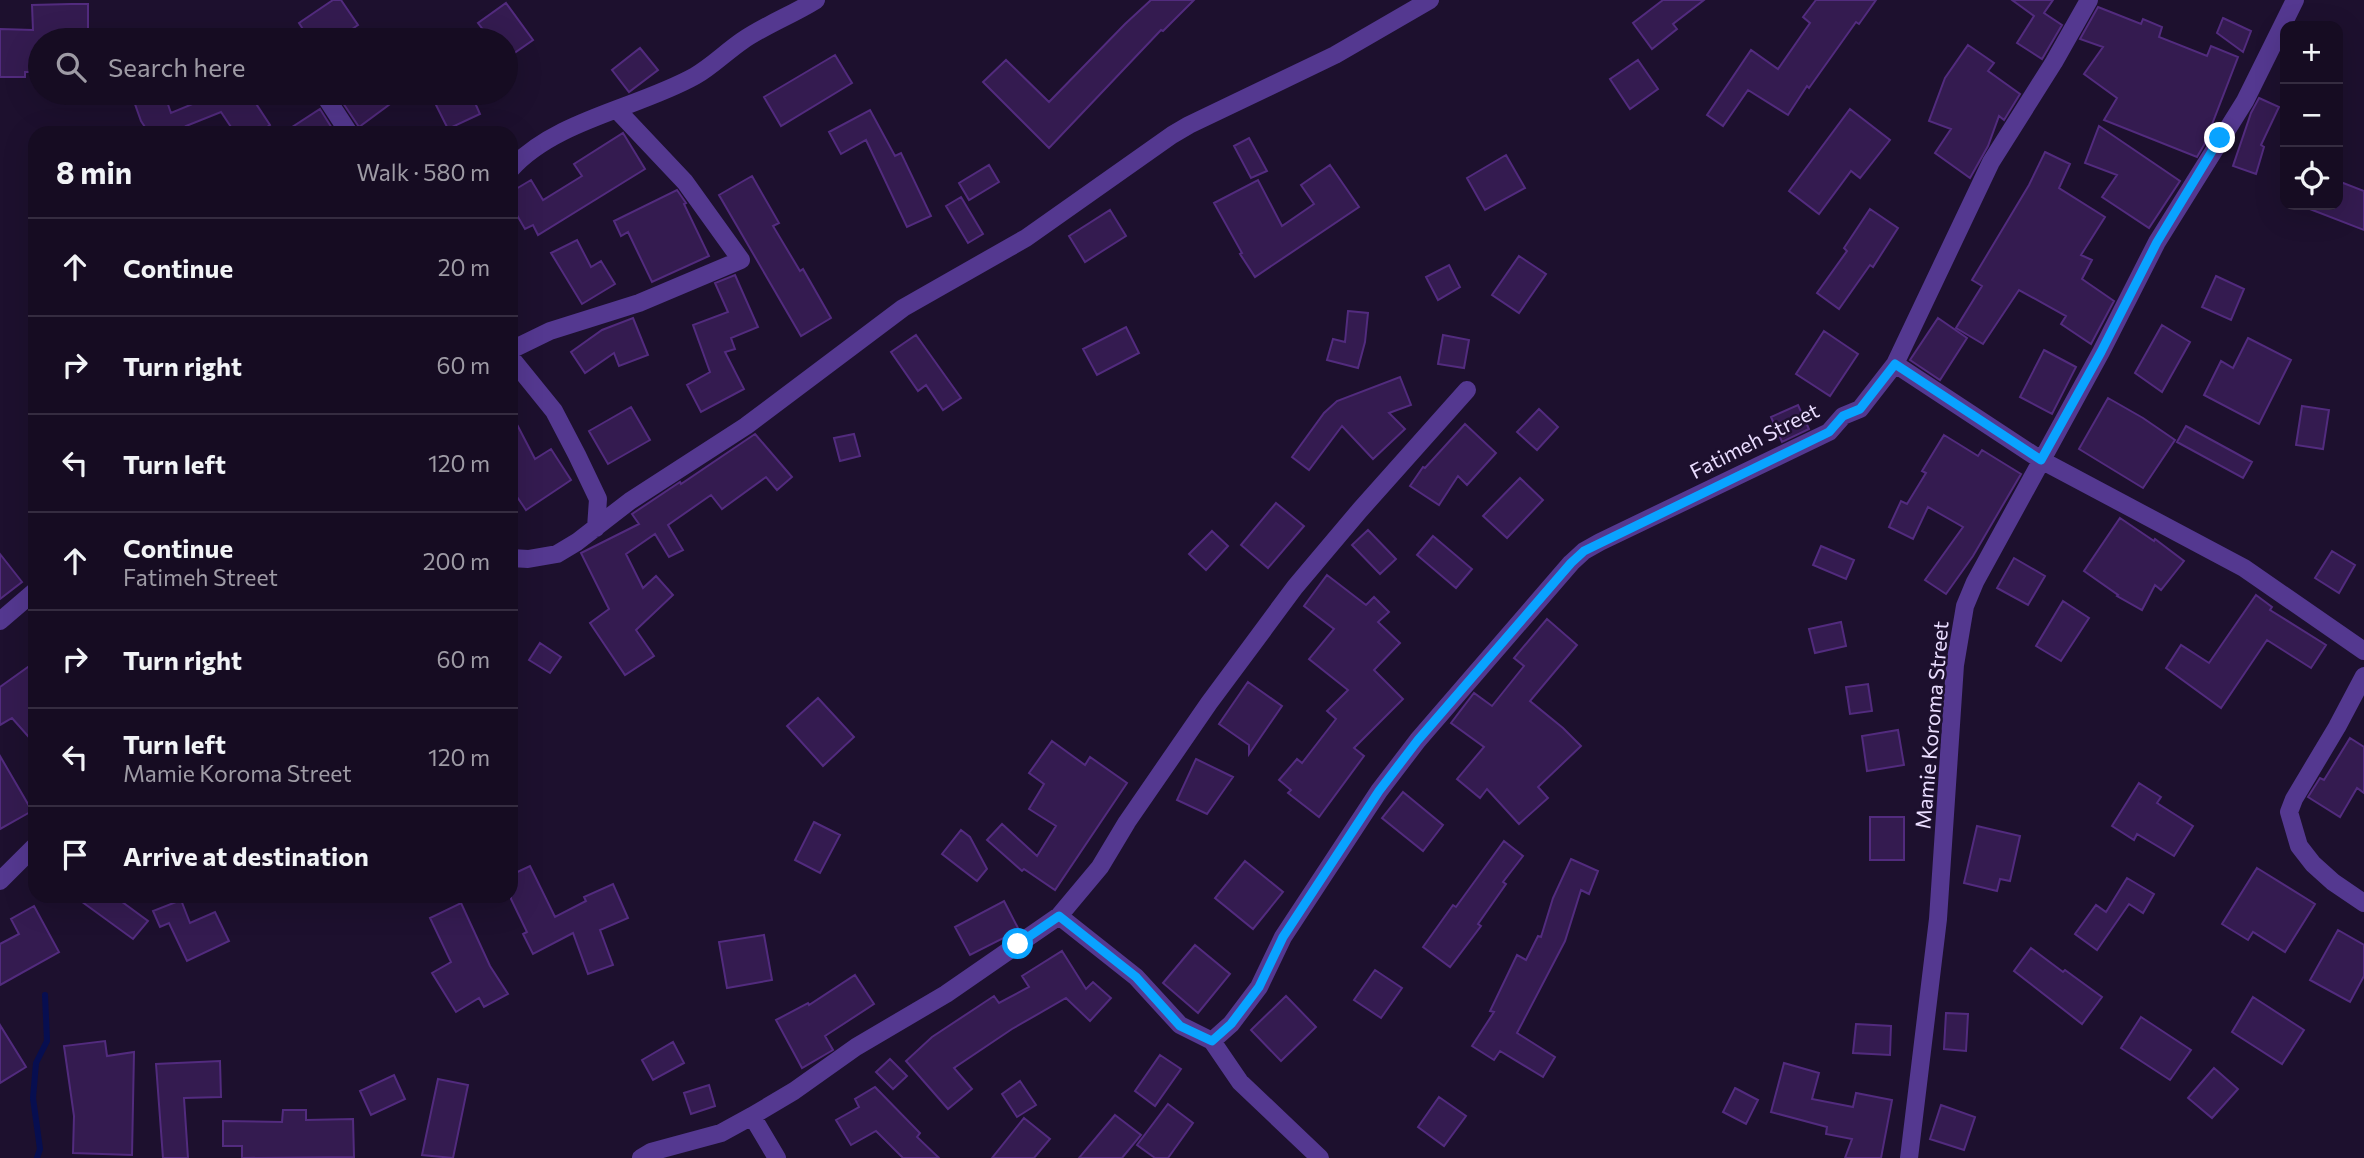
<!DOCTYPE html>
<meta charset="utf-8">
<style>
:root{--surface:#160c22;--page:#231a2f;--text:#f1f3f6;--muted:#9e9ba5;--line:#352c40}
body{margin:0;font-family:Commissioner,sans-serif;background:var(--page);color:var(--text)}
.controls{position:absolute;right:21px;top:21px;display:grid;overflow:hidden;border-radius:14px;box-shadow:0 7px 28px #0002}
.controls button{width:63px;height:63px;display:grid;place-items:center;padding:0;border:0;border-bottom:2px solid var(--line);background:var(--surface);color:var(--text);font:35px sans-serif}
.stop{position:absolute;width:21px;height:21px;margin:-16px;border:5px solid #09a3ff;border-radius:50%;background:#fff}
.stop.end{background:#09a3ff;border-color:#fff;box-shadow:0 2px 7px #0008}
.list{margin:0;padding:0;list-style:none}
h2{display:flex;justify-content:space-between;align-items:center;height:91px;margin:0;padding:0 28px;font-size:30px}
h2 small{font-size:23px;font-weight:400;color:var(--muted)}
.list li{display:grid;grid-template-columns:46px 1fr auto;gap:21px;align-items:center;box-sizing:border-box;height:98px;padding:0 28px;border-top:2px solid var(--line)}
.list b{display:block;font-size:26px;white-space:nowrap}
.list p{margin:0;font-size:23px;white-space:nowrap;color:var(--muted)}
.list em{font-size:23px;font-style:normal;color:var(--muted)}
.icon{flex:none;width:38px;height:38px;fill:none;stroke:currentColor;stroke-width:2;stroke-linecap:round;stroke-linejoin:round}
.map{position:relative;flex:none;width:2364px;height:1158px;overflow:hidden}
.search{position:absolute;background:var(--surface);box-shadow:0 7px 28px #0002;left:28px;top:28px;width:490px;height:77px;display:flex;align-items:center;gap:18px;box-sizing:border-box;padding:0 24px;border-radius:38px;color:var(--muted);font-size:26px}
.panel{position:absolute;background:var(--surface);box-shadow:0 7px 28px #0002;left:28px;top:126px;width:490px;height:777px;border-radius:21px}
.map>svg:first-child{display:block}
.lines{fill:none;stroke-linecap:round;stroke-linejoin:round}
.stream{stroke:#070e50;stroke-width:6}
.building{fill:#341b50;stroke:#522b7e;stroke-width:2}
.minor{stroke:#543890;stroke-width:18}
.route{stroke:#09a3ff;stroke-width:9}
.labels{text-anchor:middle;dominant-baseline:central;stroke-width:5;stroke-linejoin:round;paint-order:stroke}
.street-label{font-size:21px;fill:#eaddff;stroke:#1d102e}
</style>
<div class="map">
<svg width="2364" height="1158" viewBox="0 0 2364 1158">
<rect width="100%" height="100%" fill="#1d102e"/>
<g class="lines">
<path class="stream" d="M37 1158 40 1149 33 1098 36 1063 47 1041 45 995"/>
</g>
<path class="building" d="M333 0H341L358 25 336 40H310L299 23Z
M1151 0H1194L1163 31 1161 30 1049 148 983 82 1006 60 1049 102 1125 24Z
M1663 0H1704L1673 24 1677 29 1652 49 1633 23Z
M1816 0H1876L1859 24 1856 22 1809 88 1807 86 1788 115 1748 90 1723 126 1707 115 1751 50 1778 69 1810 23 1803 17Z
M2012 0H2053L2044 13 2062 25 2042 59 2017 43 2034 16Z
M506 3 533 40 506 59V40H491L478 23Z
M71 4H88V40H40V72H25V77H0V29L33 30 32 5Z
M2098 7 2141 24 2143 19 2162 27 2159 37 2207 56 2211 46 2238 57 2204 145 2197 157 2104 120 2117 98 2084 74 2103 47 2080 39Z
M2223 18 2251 31 2243 52 2217 33Z
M1968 45 1994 63 1988 71 2020 94 2004 120 1999 116 1988 146 1970 178 1935 153 1951 129 1929 121 1945 78Z
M640 48 658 70 629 92 612 70Z
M835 55 852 83 781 126 764 97Z
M1638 60 1658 89 1630 109 1610 79Z
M131 93H164L171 113 219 93H249L270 125 258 133H235L221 112 186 126 191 133H149L141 121Z
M346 93H405L359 127 339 97Z
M430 93H492L476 105 480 114 448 129Z
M2259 98 2279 107 2261 145 2264 147 2256 174 2233 166 2251 113Z
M320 109 335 133H283Z
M1850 109 1890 140 1860 178 1851 171 1819 214 1789 191Z
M870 110 895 156 901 153 931 216 907 227 866 140 841 154 829 132Z
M2099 126 2180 181 2149 228 2102 197 2117 175 2085 163Z
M623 133 645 169 538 235 533 225 525 229 511 205V192L531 180 543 200 582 176 574 164Z
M1249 138 1267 171 1251 178 1234 146Z
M2045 152 2070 164 2059 188 2105 217 2081 255 2092 260 2082 279 2114 301 2091 344 2061 324 2066 316 2019 290 1983 344 1956 328 1982 286 1972 280 2029 185Z
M1506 155 1525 188 1485 210 1467 178Z
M989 165 999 182 969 200 959 183Z
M1330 165 1359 207 1255 277 1240 254 1242 253 1214 203 1258 180 1282 226 1314 204 1301 185Z
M752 176 779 223 773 226 800 271 803 269 831 318 801 336 719 195Z
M2338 181 2364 191V230L2302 206 2338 205Z
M677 190 686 203 684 204 709 256 652 282 628 232 621 236 614 221Z
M961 197 983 234 968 243 946 206Z
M1870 209 1898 228 1873 267 1870 265 1839 309 1817 293 1847 251 1844 248Z
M1110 210 1126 236 1085 262 1069 236Z
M577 240 591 267 601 261 615 284 582 304 551 253Z
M1519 256 1546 274 1519 313 1492 295Z
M1449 265 1460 287 1438 300 1426 277Z
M735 275 758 327 731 338 735 349 725 352 744 389 701 412 687 385 710 372 693 325 728 312 715 283Z
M2216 276 2244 289 2231 320 2202 307Z
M1348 311 1368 313 1365 342 1358 368 1327 360 1333 339 1345 342Z
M633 318 648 355 619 366 614 353 585 373 571 352 602 330Z
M1938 318 1967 338 1940 380 1910 360Z
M2162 325 2190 342 2162 392 2135 373Z
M1126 327 1139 353 1097 375 1083 349Z
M1824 331 1858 354 1830 396 1796 374Z
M916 335 961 398 943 410 926 385 918 391 891 352Z
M1443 335 1469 340 1464 368 1438 364Z
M2248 338 2291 360 2259 424 2204 395 2221 361 2233 368Z
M2044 350 2076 367 2052 414 2020 397Z
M1400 377 1411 405 1389 413 1405 429 1373 459 1342 426 1309 470 1292 457 1324 413 1337 401Z
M2108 398 2143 418 2175 440 2143 488 2079 449Z
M1798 405 1809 429 1782 442 1771 417Z
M2302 406 2329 410 2323 449 2296 445Z
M631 407 650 440 608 464 589 431Z
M1539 409 1558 427 1537 450 1517 432Z
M511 413 535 459 551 449 571 480 526 510 511 488Z
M1465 424 1496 453 1467 485 1458 476 1439 505 1410 486 1423 467 1425 468Z
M2186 426 2252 462 2243 478 2177 442Z
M755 434 792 477 777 490 766 477 722 509 711 495 668 525 683 550 669 557 655 534 626 554 643 588 656 576 673 595 636 630 654 656 625 675 590 623 609 609 581 553 639 524 632 514 680 482 681 484Z
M854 434 860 456 840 461 834 438Z
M1944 435 1978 456 1982 450 2021 474 1973 556 1946 594 1925 580 1963 527 1928 507 1913 539 1889 527 1901 501 1907 504 1926 473 1922 471Z
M1520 478 1543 500 1507 538 1483 516Z
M1276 503 1304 526 1268 568 1241 545Z
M2120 518 2154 541 2155 539 2184 561 2161 590 2155 585 2142 610 2117 596 2118 595 2084 571Z
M1368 530 1396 559 1380 574 1352 545Z
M1212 531 1228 546 1206 570 1189 554Z
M1433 536 1472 569 1456 588 1417 555Z
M1821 546 1854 560 1846 579 1813 565Z
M2332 551 2355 565 2339 593 2315 578Z
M0 554 22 582 0 599Z
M2014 558 2045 576 2028 605 1997 588Z
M1327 575 1366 605 1374 597 1389 612 1378 622 1400 643 1374 670 1403 699 1354 748 1364 756 1319 817 1288 793 1291 790 1279 780 1297 759 1302 763 1336 719 1327 711 1348 690 1309 659 1334 629 1304 606Z
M2256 595 2272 607 2270 610 2326 645 2311 668 2267 640 2221 708 2166 668 2181 645 2209 663Z
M2063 601 2089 618 2061 661 2036 646Z
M1547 619 1577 645 1530 701 1563 728 1581 746 1538 787 1548 798 1519 824 1487 789 1480 798 1457 779 1484 747 1451 723 1474 693 1492 706 1524 666 1514 658Z
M1841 622 1846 646 1815 653 1809 629Z
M540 643 561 657 550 673 529 660Z
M35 662V744L12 718 0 725V687Z
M1248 682 1282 706 1249 754V745L1219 724Z
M1868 684 1872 711 1850 714 1846 687Z
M818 698 854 737 823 766 787 726Z
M1898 730 1904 765 1867 771 1862 736Z
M2350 738 2364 747V793L2357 788 2340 817 2308 797 2320 778 2324 780Z
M1052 741 1085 765 1090 757 1127 783 1055 890 1024 869 1022 871 987 840 1002 824 1037 856 1056 826 1029 809 1044 784 1029 773Z
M0 756 32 811 0 829Z
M1196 759 1233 777 1207 814 1177 800Z
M2139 783 2161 797 2157 803 2193 826 2174 856 2137 834 2134 840 2112 826Z
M1403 792 1443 825 1423 851 1382 818Z
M1870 817H1904V860H1870Z
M814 822 840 835 820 873 795 860Z
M1977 826 2020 836 2010 881 2000 879 1997 891 1964 883Z
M961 830 970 837 987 869 977 881 942 854Z
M1504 841 1523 856 1503 882 1506 884 1478 924 1481 926 1450 967 1423 947 1453 905 1456 907Z
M1571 859 1598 871 1589 894 1581 890 1565 941 1517 1033 1555 1057 1543 1077 1500 1051 1494 1060 1472 1046 1494 1012 1490 1011 1517 955 1526 960 1538 936 1541 937 1553 898Z
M1245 861 1283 892 1253 929 1215 898Z
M530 866 555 917 586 901 584 897 613 884 628 918 600 930 613 965 588 974 573 933 533 954 523 934 527 932 511 899V875Z
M2257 868 2315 904 2285 952 2253 932 2248 940 2222 924Z
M2127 878 2154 894 2143 913 2129 904 2097 950 2075 934 2096 905 2106 912Z
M74 896H114L148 921 133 939Z
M181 900 190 923 215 912 229 941 187 961 169 923 160 927 153 911Z
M1004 901 1019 930 970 955 955 927Z
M461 903 490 966 508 994 484 1007 479 998 456 1012 432 973 451 962 430 918Z
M34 906 59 952 0 985V944L19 934 11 919Z
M2338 930 2364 945V976L2350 1002 2310 980Z
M764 935 772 980 727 988 719 942Z
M1195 945 1230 974 1198 1013 1163 983Z
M2031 948 2063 972 2065 970 2102 997 2082 1024 2014 971Z
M1062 951 1086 989 1093 982 1111 998 1090 1021 1066 998 1012 1029 954 1068 972 1089 948 1109 906 1061 932 1037 994 996 999 1003 1029 987 1022 976Z
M1375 970 1402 988 1381 1018 1354 1000Z
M855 975 874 1004 825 1036 833 1050 802 1068 776 1020 808 1003 809 1005Z
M1286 996 1316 1027 1281 1061 1251 1030Z
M2253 997 2304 1030 2282 1064 2232 1032Z
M1946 1013 1968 1014 1966 1051 1944 1049Z
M2141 1017 2191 1050 2170 1080 2121 1048Z
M1856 1024 1891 1026 1890 1055 1853 1053Z
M0 1025 26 1067 0 1083Z
M105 1041 107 1056 134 1052 132 1155 73 1153 74 1116 64 1046Z
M673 1042 684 1063 653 1080 642 1060Z
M1160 1055 1181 1069 1155 1106 1135 1091Z
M890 1059 907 1076 893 1089 876 1072Z
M220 1061 221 1097 184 1098 188 1158H163L156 1064Z
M1784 1063 1819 1073 1812 1099 1853 1107 1856 1093 1892 1100 1881 1158H1845L1852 1139 1826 1134 1827 1127 1771 1112Z
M2214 1068 2238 1089 2212 1118 2188 1098Z
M394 1075 405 1099 371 1115 360 1091Z
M438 1079 468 1085 453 1158 422 1155Z
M1020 1081 1036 1105 1017 1117 1002 1094Z
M709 1085 715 1106 691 1114 684 1093Z
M875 1087 920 1133 917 1137 939 1158H903L876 1131 851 1145 836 1120 859 1107 855 1099Z
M1735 1088 1758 1100 1746 1124 1723 1112Z
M1439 1097 1466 1116 1444 1146 1418 1127Z
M1168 1104 1193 1123 1168 1158H1155L1137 1145Z
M1941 1105 1975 1117 1964 1150 1930 1139Z
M283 1110H306V1120L353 1119 354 1157 242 1158V1146H223V1121L282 1122Z
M1115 1115 1141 1135 1122 1158H1079Z
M1024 1118 1050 1139 1034 1158H992Z"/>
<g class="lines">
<path class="minor" d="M291 39 292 40
M323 93 349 133
M511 169C555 120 638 108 695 76 711 67 726 52 742 41 765 25 792 15 816 0
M511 350 550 331 639 303 741 260 685 182 618 111
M511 358 554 411 577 455 598 499 596 528
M1895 364 2041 460 2244 568 2364 651
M511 558 528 559 557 554 577 542 630 501 746 426 903 308 1026 238 1172 135 1189 125 1335 55 1430 0
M0 621 35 591
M2364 676 2337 727 2294 799 2289 812 2299 846 2313 864 2333 882 2364 903
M0 881 35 846
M1059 916 1136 977 1180 1025 1212 1041 1240 1082 1320 1158
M1212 1041 1231 1024 1259 987 1283 937 1379 791 1418 740 1571 563 1584 551 1600 542 1829 432 1843 416 1860 409 1895 364 1991 162 2054 62 2089 0
M752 1116 777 1158
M641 1158 651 1152 721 1133 752 1116 794 1091 856 1047 946 994 1059 916 1100 867 1127 822 1209 703 1295 587 1360 510 1467 390
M1909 1158 1938 919 1955 665 1965 606 1975 582 2101 352 2157 242 2245 101 2295 0"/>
</g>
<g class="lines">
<path class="route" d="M1018 944 1059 916 1136 977 1180 1026 1212 1041 1231 1024 1259 987 1283 937 1379 791 1418 740 1571 563 1584 551 1829 432 1843 416 1860 409 1895 364 2041 460 2101 352 2157 242 2220 138"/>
</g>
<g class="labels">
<g class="street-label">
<text transform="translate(1754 440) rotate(-27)">Fatimeh Street</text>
<text transform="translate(1931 725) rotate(-85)">Mamie Koroma Street</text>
</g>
</g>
</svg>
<div class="controls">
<button>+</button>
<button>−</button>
<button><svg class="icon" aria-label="locate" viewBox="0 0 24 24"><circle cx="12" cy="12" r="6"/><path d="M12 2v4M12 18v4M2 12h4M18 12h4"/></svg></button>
</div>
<div class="stop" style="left:1018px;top:944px"></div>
<div class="stop end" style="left:2220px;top:138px"></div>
<div class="search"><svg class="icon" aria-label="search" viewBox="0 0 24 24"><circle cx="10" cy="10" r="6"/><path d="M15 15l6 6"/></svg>Search here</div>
<section class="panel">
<h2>8 min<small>Walk · 580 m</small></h2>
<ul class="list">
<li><svg class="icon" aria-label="ahead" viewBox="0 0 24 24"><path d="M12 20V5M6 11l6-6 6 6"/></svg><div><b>Continue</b></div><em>20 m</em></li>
<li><svg class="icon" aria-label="right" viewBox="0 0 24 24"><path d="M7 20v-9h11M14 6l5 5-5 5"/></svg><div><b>Turn right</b></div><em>60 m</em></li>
<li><svg class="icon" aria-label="left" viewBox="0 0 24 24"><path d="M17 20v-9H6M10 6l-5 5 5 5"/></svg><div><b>Turn left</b></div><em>120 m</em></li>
<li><svg class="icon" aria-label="ahead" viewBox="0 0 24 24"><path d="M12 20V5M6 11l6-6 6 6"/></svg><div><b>Continue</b><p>Fatimeh Street</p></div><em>200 m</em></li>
<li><svg class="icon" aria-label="right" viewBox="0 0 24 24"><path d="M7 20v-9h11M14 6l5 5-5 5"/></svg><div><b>Turn right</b></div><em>60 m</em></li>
<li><svg class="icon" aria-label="left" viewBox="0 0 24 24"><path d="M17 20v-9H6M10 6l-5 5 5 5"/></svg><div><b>Turn left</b><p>Mamie Koroma Street</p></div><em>120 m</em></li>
<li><svg class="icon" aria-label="arrive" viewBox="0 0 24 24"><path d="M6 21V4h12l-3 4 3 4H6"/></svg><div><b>Arrive at destination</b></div></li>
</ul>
</section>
</div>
